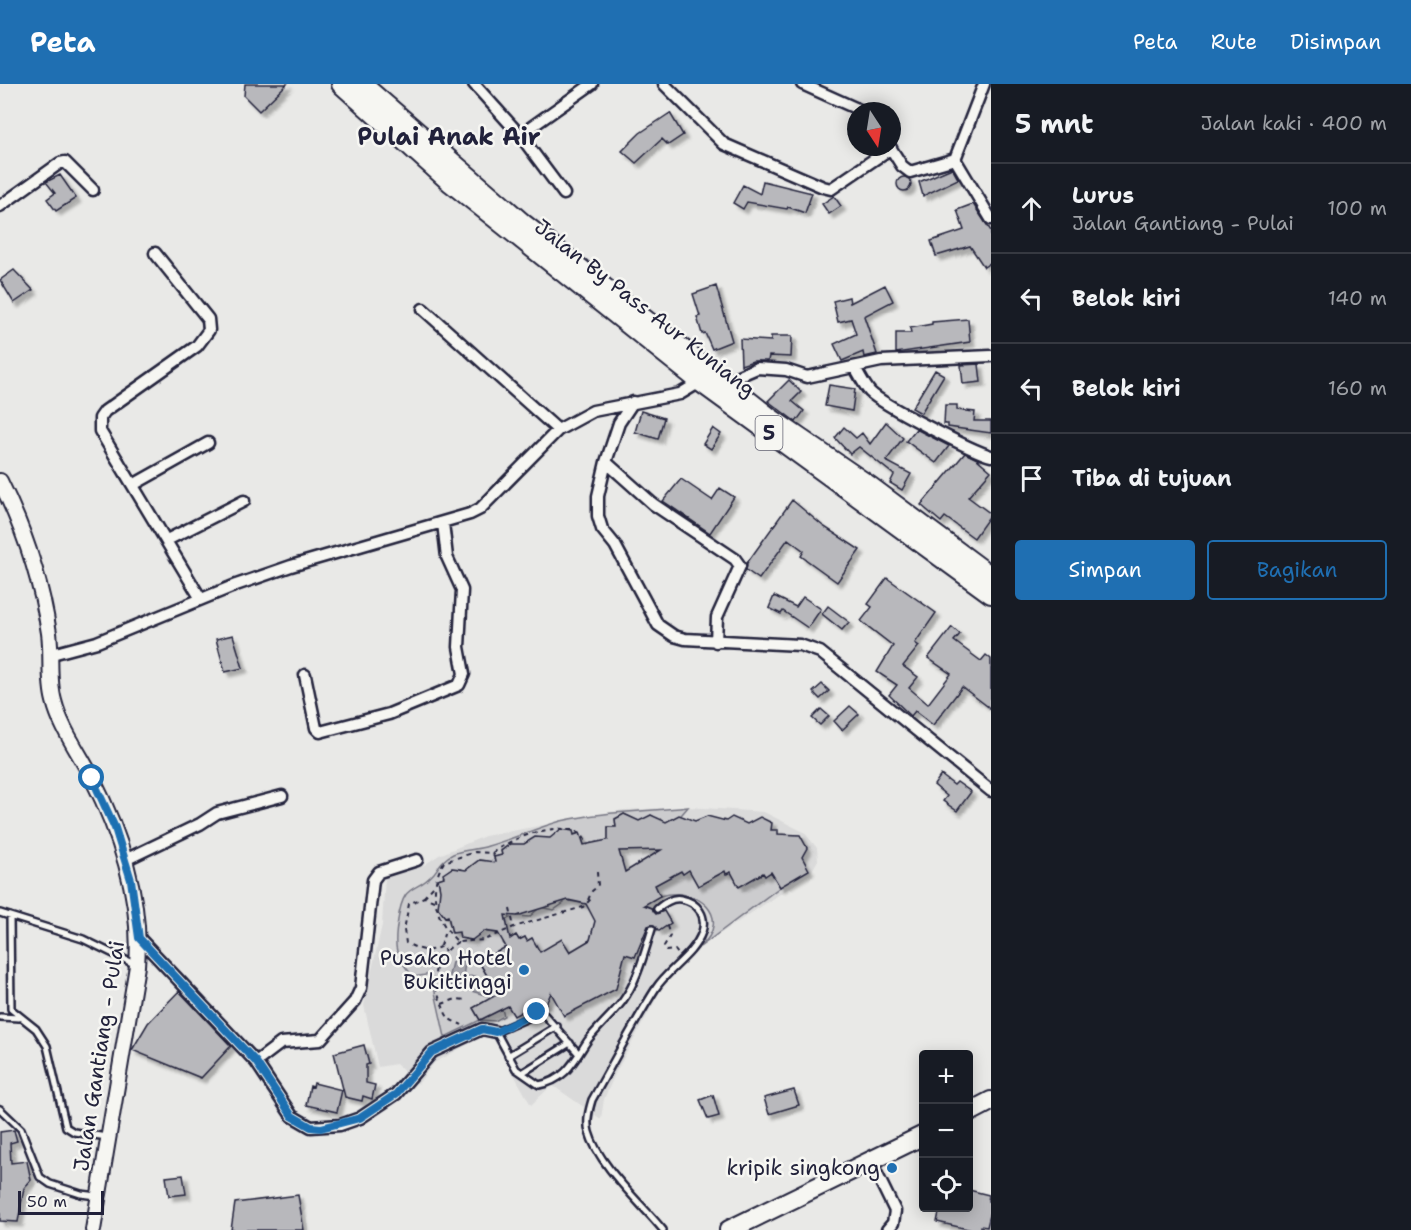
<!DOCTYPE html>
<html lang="id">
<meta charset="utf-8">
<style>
:root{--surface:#171b24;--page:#20242c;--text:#f1f3f6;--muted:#9ea1a6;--line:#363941;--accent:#1f6fb2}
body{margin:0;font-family:"Shantell Sans",sans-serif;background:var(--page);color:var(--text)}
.controls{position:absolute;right:18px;bottom:18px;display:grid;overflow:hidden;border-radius:6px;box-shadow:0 3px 15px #0003}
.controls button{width:54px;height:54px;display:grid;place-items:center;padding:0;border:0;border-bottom:2px solid var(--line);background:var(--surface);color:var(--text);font:30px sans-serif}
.compass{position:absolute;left:847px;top:18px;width:54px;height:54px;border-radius:50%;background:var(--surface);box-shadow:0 3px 15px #0003;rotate:168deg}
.scale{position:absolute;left:18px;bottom:15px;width:86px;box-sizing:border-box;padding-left:6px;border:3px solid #22223b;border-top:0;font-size:16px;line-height:21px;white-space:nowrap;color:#22223b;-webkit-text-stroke:4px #f6f6f2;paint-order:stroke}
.stop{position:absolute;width:18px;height:18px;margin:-14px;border:4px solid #1f6fb2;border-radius:50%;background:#fff}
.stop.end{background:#1f6fb2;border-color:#fff;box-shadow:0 2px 6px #0008}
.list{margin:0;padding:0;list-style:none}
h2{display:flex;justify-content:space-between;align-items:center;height:78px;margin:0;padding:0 24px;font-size:26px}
h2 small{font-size:20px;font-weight:400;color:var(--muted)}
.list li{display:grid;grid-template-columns:39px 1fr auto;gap:18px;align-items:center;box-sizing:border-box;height:90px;padding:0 24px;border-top:2px solid var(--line)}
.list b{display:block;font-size:22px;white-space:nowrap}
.list p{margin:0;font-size:20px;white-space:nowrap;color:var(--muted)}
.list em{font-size:20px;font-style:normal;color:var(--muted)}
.actions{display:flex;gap:12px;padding:18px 24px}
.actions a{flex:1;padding:14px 0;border:2px solid var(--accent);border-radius:6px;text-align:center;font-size:21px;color:var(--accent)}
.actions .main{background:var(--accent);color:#fff}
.icon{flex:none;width:33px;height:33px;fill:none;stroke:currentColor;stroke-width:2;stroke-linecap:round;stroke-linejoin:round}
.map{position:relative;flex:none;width:991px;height:1146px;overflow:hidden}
header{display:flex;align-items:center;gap:36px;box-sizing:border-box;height:84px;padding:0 30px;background:var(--accent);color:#fff}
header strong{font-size:28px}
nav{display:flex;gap:33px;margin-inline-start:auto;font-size:21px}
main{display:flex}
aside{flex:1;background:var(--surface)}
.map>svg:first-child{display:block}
.built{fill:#dadada}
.green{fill:#ccccce;stroke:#777784;stroke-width:1.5}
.water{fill:#a5a5ac;stroke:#71717f;stroke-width:1.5}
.building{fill:#b8b8bc;stroke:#22223b;stroke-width:1.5;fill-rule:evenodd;filter:url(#shadow)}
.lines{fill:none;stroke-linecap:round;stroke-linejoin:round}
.service-casing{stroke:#22223b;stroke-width:10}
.minor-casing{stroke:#22223b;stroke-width:15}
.tertiary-casing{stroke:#22223b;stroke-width:18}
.trunk-casing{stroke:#22223b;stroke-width:22}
.path{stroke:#22223b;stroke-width:2;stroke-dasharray:4.5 4.5;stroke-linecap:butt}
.service{stroke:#f6f6f2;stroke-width:5}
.minor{stroke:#f6f6f2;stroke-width:10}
.tertiary{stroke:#f6f6f2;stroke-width:14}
.trunk{stroke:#f6f6f2;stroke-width:18}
.route{stroke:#1f6fb2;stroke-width:8}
.poi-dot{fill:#1f6fb2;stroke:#f6f6f2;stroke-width:2}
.labels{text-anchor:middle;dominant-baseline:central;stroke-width:5;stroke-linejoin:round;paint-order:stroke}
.shield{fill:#f6f6f2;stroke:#626272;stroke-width:1.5}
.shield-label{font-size:20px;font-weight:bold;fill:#22223b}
.street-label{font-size:21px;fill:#22223b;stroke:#f6f6f2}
.poi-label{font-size:21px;fill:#22223b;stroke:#f6f6f2;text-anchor:end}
.quarter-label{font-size:24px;font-weight:bold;fill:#22223b;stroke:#f6f6f2}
</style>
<header>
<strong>Peta</strong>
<nav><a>Peta</a><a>Rute</a><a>Disimpan</a></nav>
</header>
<main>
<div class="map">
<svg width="991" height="1146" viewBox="0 0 991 1146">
<defs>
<filter id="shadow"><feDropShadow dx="4.5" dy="4.5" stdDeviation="1.5" flood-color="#0004"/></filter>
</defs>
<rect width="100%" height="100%" fill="#e9e9e7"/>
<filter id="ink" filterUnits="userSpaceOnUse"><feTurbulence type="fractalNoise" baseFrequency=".0167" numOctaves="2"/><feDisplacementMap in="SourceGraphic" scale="12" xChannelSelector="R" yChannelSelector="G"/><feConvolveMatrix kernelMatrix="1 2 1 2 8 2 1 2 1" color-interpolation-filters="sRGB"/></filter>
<g filter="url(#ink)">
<path class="built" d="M688 723 764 728 804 748 817 764 818 776 810 790 700 863 668 893 616 988 604 1015 601 1035 552 1001 531 1021 490 948 434 979 418 1000 396 980 378 983 364 921 382 841 385 792 421 783 439 771 485 752 624 726Z"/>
<path class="green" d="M688 723 670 744 651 731 635 742 634 735 624 730 615 735 616 743H608V756L584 761 580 749 527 763 510 760 501 766 502 771 494 773 495 779 488 781 487 777 479 776 469 783 471 788 463 790 462 785 452 784 444 790V793L438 795 452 849 459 848 460 854 485 841 487 848 497 849 506 843 504 836 510 834 508 825 515 824 518 832 529 833 537 826 536 819 542 818 544 824 554 826 564 819 562 812 568 810 570 817 581 819 590 812 597 832 590 856 547 881 532 854 527 857 525 853 519 856 516 851 503 859 506 863 479 878 498 910 473 924 480 936 502 925 504 932 495 937 480 936 445 953 431 890 414 893C395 873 393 864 398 836 404 796 415 811 434 789 440 781 443 775 453 770 464 765 477 766 488 762 513 755 536 744 561 737 604 727 645 728 688 723Z
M689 786 698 802 725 787 727 790 731 788 739 802 763 789 765 792 771 788 780 803 700 863C734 833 697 801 660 812L655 801 681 787 683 790Z"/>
<path class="water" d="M466 872 463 893 476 892 481 903 491 908 489 912 447 900 452 878Z"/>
<path class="building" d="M245 0H287L259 27 244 12Z
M670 29 683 51 668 61 662 55 636 79 622 67 640 49Z
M952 84 958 95 923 112 919 98Z
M60 91 76 114 56 127 47 115 55 109 46 98Z
M897 100a7 7 0 1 1 14 0a7 7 0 1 1-14 0Z
M763 97 812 109 805 129 788 123 787 125 747 118 743 125 733 119 743 101 760 110Z
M834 112 841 122 829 130 822 120Z
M973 120 991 147V178L984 183 970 162 936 172 931 157 964 146 957 126Z
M14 186 33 206 14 219 0 196Z
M885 201 893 217 864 232 877 270 864 273 863 268 842 277 834 260 856 250 851 235 838 238 833 217 849 213 850 219Z
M716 202 732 257 712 265 705 249 702 250 697 233 700 232 693 210Z
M968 235 970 258 896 269V249H911L910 244 932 240V238Z
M771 252H792L791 273 769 272 768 277H753L741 281 740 255 771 257Z
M979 280 981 298 963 300 961 281Z
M935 286 944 291 921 329 912 324Z
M789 296 801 308 792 317 804 327 796 338 768 317Z
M829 301 855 305 852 327 825 322Z
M945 321H957V326L975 328 974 337H991V349L948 343V340H944Z
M641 327 664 334 658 355 635 348Z
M886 338 903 354 886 377 911 390 902 406 890 399 894 391 859 363 850 370 835 354 844 343 856 354 862 349 870 360Z
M713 344 721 350 711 365 703 360Z
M916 345 949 362 936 379 906 357Z
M965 369 977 375 991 387 968 413 991 430 974 454 945 433 941 438 921 421Z
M681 395 712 416 720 404 734 413 710 449 663 417Z
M792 416 823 442 860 466 837 498 801 472 804 467 788 455 759 495 746 486 747 479Z
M887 494 936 529 915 559 919 562 903 582 918 593 909 604 928 620 951 590 928 574 952 543 960 550 954 557 981 577 986 571 991 575V625L962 603 933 641 915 627 911 632 889 611 897 601 877 588 893 562 861 537 872 523 868 520Z
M774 512 796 523 803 513 821 525 808 544 783 527 781 530 769 524Z
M828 522 849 538 842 546 822 530Z
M233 551 243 584 225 588 216 555Z
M822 600 829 607 820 615 813 608Z
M850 622 859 630 842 646 834 637Z
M821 625 829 632 820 641 812 634Z
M941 691 954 701 957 698 971 708 957 727 943 717 947 712 934 701Z
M624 730 639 737 651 731 666 738 679 731 695 737 707 732 726 737 732 733 747 740 760 733 772 739 771 746H778V750L800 751 807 764 802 773 809 786 780 803 771 788 765 792 763 789 739 803 731 788 726 790 725 787 698 802 689 786 683 790 681 787 655 801 660 812 644 821 652 824 656 830 664 827 671 839 659 847 654 841 648 842 635 873 625 870 616 905 564 932 551 909 546 920 537 919 514 932 508 922 480 936 473 924 498 910 479 878 506 863 498 849 484 847 472 856 460 854 459 848 452 849 448 832 445 833 438 824 440 806 438 795 444 793 443 790 452 784 466 786 479 776 495 778 494 773 502 771 501 767 510 760H524L535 753 550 754 561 745 573 747 574 751 580 749 584 761 608 756V743H616L615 735ZM661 766 625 788 619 767ZM568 816 586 820 595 837 590 856 570 868 562 855 540 868 532 854 527 857 525 853 519 856 516 851 510 855 505 831 517 832Z
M179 907 231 962 201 994 132 966 148 939Z
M364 961 369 980 366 981V999L375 1001 372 1015 363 1012 362 1017 345 1013 334 969Z
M314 999 342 1006 337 1028 306 1021 310 1002 313 1003Z
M794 1006 799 1021 769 1030 764 1014Z
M713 1011 719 1032 708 1035 700 1016Z
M14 1046 17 1057 10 1059 11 1079 27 1077 31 1096 24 1104 18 1138 0 1137V1048Z
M183 1091 186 1110 169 1112 166 1093Z
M969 1106 989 1111 988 1117 991 1118V1127L987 1143 981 1142 980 1146H972L937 1138 940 1124H969Z
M298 1111 304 1146H231L235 1119Z"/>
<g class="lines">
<defs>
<path id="service" d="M657 825C664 819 672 813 681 815 698 818 707 832 702 848 694 871 668 885 656 904 633 940 613 979 592 1016 589 1026 586 1037 589 1048 598 1081 642 1120 663 1146
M0 829 83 855 136 881
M10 832 11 925 36 945 47 962 66 1043 74 1048 107 1053
M0 933 19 934
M579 970 542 928 496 948 516 985 539 1001C566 996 574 977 588 956 598 943 612 931 622 918 638 896 644 870 652 845
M508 972 557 942
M522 989 570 959
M0 1025 21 1045 40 1093 50 1100 81 1110 97 1112"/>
<path id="minor" d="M474 0 520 51 564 110
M664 0 724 60 823 103 831 105 891 64
M802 0 862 27
M520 51 592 0
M890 63 902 82 910 88 955 75 984 0
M955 75 991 135
M0 122 60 79 65 78 93 106
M155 169 208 235 209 246 197 262 105 327 100 334V347L201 515
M423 225 558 346
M855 284C860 292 864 301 870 308 883 321 972 367 991 372
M727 297 757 284 786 286 807 293 881 277 991 272
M633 318 619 339 606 378 598 412V432L602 445 615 461 658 541 674 552 685 555 800 561 820 568 991 707
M606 378 653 420 735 475 740 482 717 533 716 558
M133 401 208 359
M167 456 244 417
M52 570 97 558 236 501 291 482 470 430 480 425 558 346 593 327 680 310 700 298
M305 591 316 644 320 648 389 630 459 601 464 590 459 563 462 506 447 473 443 439
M125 776 200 740 217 729 282 712
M139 854 256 978 292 1032 311 1043 340 1041 360 1034 396 1010 432 968 482 945 496 948
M256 978 281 959 320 956 355 917 361 904 373 796 379 788 417 776
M871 1078 895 1127 893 1139 887 1146"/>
<path id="tertiary" d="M0 397C24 445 41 496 49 549 52 570 48 596 54 617 61 645 79 668 92 694 122 753 142 816 137 882L93 1146"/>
<path id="trunk" d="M341 0 451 99 700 298 991 510
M362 0 524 140 772 335 870 402 991 492
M968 1029 991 1017
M729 1146 924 1051"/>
</defs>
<use href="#service" class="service-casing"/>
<use href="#minor" class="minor-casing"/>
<use href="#tertiary" class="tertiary-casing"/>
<use href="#trunk" class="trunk-casing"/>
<path class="path" d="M492 769C513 753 557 737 581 749L588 761
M494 773 492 769 475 768 444 778C427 805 435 837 458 858L484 856 514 843 583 823 591 815
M424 813 434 802
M588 816 592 807 598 802 597 788
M434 817 424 813 409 820 404 846 406 859C418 865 429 870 441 862L445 867
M510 825 514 843
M667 842 670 852 664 862 666 867 675 866 678 870
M458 858C433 873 430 892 441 918 444 924 445 931 450 935 453 938 459 939 462 941
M441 862 445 846
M442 920 456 915 465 916"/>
<use href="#service" class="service"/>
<use href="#minor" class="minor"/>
<use href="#tertiary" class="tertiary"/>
<use href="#trunk" class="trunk"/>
</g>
</g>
<g class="lines" filter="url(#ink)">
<path class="route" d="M92 694 115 744 131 796 139 854 256 978 292 1032 311 1043 321 1044 360 1034 396 1010 432 968 482 945 496 948 537 928"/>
</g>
<g class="poi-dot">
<circle cx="524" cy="886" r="6"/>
<circle cx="892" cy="1084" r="6"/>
</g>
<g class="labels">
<rect class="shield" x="755.5" y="332" width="27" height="34" rx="4.5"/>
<g class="shield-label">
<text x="769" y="349">5</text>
</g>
<g class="street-label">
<text transform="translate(645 224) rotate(38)">Jalan By Pass Aur Kuniang</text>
<text transform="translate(99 972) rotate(-81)">Jalan Gantiang - Pulai</text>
</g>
<g class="poi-label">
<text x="512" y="874">Pusako Hotel<tspan x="512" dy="24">Bukittinggi</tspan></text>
<text x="880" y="1084">kripik singkong</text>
</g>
<g class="quarter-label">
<text x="449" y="53">Pulai Anak Air</text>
</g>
</g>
</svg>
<div class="controls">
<button>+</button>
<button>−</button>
<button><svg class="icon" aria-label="locate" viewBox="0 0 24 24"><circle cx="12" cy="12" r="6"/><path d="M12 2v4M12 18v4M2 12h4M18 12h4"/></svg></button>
</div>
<svg class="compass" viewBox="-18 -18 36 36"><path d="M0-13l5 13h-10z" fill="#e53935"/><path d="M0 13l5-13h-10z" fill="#9ea1a6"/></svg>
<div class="scale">50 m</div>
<div class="stop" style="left:92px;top:694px"></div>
<div class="stop end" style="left:537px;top:928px"></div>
</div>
<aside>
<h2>5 mnt<small>Jalan kaki · 400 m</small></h2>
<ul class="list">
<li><svg class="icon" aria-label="ahead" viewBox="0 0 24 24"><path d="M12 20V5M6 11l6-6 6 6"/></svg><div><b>Lurus</b><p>Jalan Gantiang - Pulai</p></div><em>100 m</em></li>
<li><svg class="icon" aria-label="left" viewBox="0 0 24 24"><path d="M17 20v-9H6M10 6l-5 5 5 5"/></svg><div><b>Belok kiri</b></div><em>140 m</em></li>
<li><svg class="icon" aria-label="left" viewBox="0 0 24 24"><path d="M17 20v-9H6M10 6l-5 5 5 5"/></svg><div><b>Belok kiri</b></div><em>160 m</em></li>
<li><svg class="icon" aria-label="arrive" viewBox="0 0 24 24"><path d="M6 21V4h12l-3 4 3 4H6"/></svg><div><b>Tiba di tujuan</b></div></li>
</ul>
<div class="actions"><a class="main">Simpan</a><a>Bagikan</a></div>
</aside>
</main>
